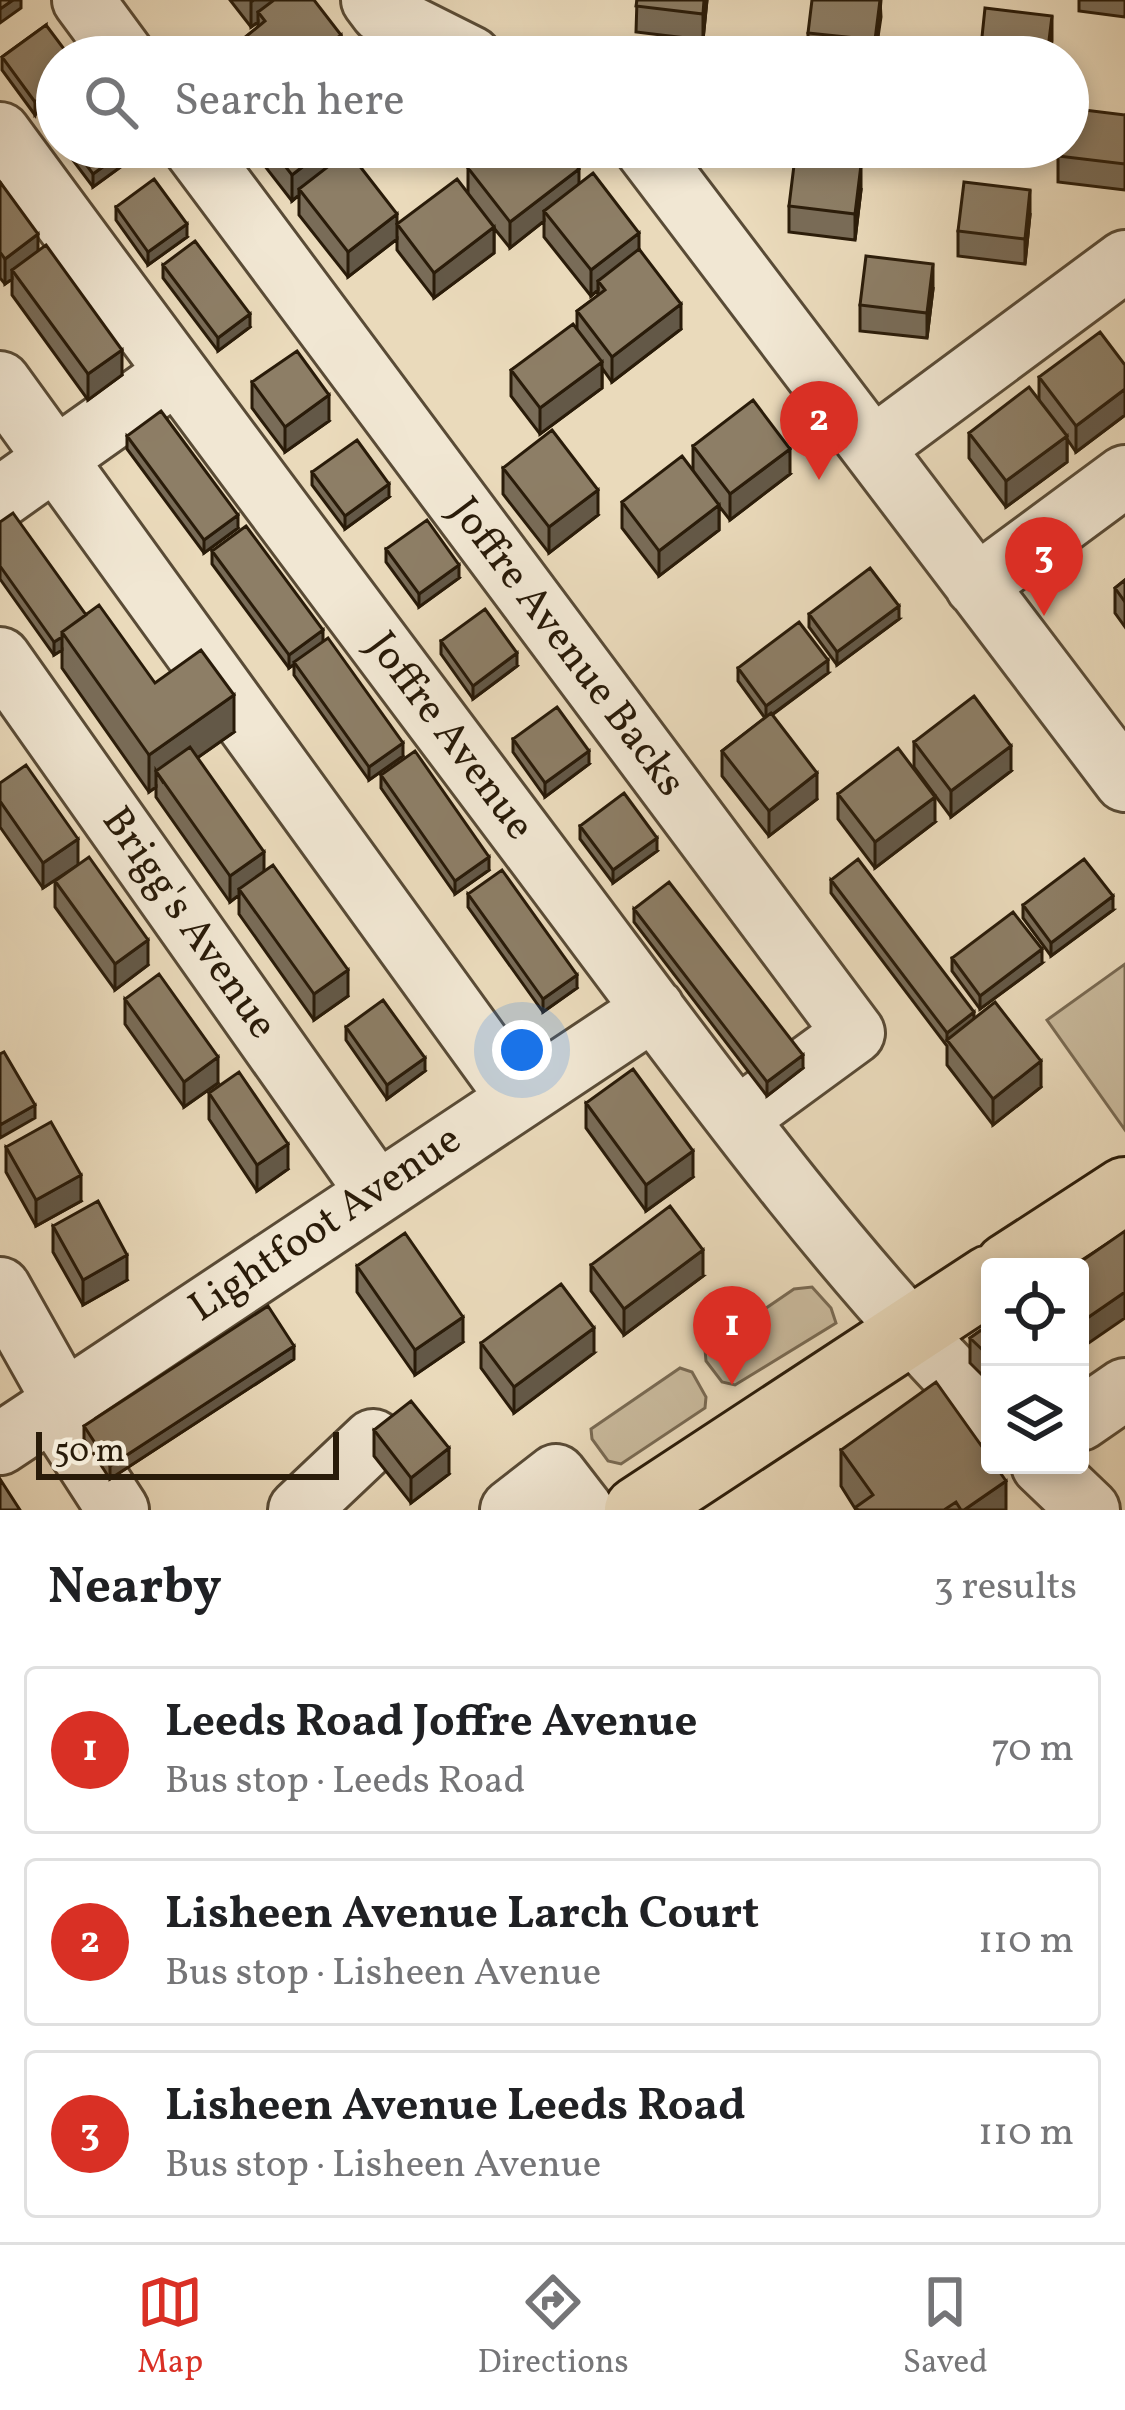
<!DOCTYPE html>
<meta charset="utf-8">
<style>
:root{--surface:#fff;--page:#f2f2f2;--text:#202124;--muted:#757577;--line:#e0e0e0;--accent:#d93025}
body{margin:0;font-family:Vollkorn,serif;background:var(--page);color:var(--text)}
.controls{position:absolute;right:36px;bottom:36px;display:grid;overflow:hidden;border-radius:12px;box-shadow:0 6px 18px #0003}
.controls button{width:108px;height:108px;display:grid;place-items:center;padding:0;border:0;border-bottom:3px solid var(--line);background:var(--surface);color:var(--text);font:60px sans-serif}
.scale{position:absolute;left:36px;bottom:30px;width:303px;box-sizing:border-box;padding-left:12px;border:6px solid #291b09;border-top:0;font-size:33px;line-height:42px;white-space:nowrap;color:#291b09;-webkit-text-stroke:9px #f1e7d3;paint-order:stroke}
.you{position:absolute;left:522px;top:1050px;width:42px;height:42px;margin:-30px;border:9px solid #fff;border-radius:50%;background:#1a73e8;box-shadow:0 0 0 18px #1a73e833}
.badge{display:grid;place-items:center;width:78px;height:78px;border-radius:50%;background:var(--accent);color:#fff;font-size:39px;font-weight:700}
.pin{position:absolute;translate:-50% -99px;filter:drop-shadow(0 3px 6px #0008)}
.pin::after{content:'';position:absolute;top:63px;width:42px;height:36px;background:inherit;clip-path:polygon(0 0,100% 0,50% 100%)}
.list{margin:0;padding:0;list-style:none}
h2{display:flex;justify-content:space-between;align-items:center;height:156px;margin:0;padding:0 48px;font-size:51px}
h2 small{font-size:39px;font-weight:400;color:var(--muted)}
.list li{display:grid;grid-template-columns:78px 1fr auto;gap:36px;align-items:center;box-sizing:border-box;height:168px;margin:0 24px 24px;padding:0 24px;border:3px solid var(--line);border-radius:12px}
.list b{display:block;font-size:45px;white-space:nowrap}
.list p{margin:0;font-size:39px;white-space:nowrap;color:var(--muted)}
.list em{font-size:39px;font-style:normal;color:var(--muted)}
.icon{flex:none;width:66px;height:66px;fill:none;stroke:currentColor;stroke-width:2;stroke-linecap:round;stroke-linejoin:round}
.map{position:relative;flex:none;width:1125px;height:1510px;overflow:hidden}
.search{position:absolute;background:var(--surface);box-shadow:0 6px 18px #0003;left:36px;right:36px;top:36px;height:132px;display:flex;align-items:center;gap:30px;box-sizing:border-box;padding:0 42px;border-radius:66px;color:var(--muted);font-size:45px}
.sheet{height:732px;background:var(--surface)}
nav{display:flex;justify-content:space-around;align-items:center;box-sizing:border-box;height:168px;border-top:3px solid var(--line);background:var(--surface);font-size:33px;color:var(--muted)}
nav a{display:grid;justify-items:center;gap:6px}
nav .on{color:var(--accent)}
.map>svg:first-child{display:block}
.green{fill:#c9ba9d;stroke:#796a53;stroke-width:3}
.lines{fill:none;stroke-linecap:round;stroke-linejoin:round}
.minor-casing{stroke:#594b36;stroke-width:66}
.major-casing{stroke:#291b09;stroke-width:72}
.minor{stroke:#f1e7d3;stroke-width:60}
.major{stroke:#eadabb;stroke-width:66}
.wall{fill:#796c58;stroke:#291b09;stroke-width:3}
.shaded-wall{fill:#635847;stroke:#291b09;stroke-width:3}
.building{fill:#8d7e66;stroke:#291b09;stroke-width:3}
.labels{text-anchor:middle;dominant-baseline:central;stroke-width:9;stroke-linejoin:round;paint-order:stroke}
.street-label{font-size:42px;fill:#291b09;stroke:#f1e7d3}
</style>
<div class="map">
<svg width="1125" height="1510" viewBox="0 0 1125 1510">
<rect width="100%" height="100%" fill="#eadabb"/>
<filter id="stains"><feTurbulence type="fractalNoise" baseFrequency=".00167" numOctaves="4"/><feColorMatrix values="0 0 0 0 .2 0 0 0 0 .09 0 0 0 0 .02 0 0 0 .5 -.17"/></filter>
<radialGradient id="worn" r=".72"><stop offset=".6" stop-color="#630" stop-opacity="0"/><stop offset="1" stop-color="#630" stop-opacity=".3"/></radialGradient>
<path class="green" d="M1125 964V1130L1047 1020Z
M812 1287 831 1308 836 1323 735 1385 722 1382 706 1361 705 1350 794 1289Z
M680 1368 692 1372 706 1397 705 1408 621 1464 608 1461 592 1439 591 1429Z"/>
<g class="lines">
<defs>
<path id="minor" d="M83 0 125 57
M372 0 381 12 471 57
M0 133C181 380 365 625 549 870 689 1056 826 1249 990 1414
M193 147 854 1033 738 1118
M644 147 1125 781
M0 382 518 1098
M874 447 1125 261
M0 498 176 373
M976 586 1125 476
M0 658 376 1191
M0 1288 63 1400
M52 1408 118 1510
M1080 1420 1125 1389
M0 1444 654 1009
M1042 1465 1089 1510
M299 1510 373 1440
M511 1510 556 1475 583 1510"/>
<path id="major" d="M1008 1267 1125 1191
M638 1510 990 1279"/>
</defs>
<use href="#minor" class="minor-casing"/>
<use href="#major" class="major-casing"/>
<use href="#minor" class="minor"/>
<use href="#major" class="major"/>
</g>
<path class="wall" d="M230 0H314L341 57H238V43L258 27V22L251 27Z
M637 0H707L703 40 636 32Z
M881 0 876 57H808V33Z
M1079 0H1125V17L1079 11Z
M46 25 35 115 2 70V57Z
M1125 115V190L1058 182V156Z
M63 147H137V155L93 187Z
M250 147H340V157L397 224 468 193V168L579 184 639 249 681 329 612 382 602 368V388L540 434 511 396V370L577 330V311L598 296V290L591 296 544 237V221L510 248 494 228V253L434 298 397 250V239L348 277 299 215V195L292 201Z
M884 147H953L951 164 884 156Z
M0 182 38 251 122 375 88 400 12 295V279L5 284 0 278Z
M861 190 855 240 789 232V206Z
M116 207 187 237 148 265 116 220Z
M1030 215 1025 264 958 256V231Z
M163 265 250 327 218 351 163 278Z
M933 289 927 338 860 331V305Z
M1125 365V415L1076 452 1067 439V462L1006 507 969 458V433L1039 400V377Z
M252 382 329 421 285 452 252 408Z
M127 436 238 528 204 553 127 449Z
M693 446 790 474 730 520 719 506V530L659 576 622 528V502L693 470Z
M503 468 598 515 549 553 503 494Z
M312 472 389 497 345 529 312 485Z
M0 522 86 615 155 683 234 732 197 758 264 871 348 996 314 1020 239 914V895L230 902 156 797V787L149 792 62 668V650L54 655 0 579Z
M386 549 459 578 419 607 386 562Z
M212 551 323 641 403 756 369 780 294 675V664L289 668 212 564Z
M1125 580V627L1115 613V588Z
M809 614 899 619 837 665 809 627Z
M441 641 517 666 473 699 441 654Z
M738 668 828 673 772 715 817 799 769 836 722 776V751L765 718 738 681Z
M513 739 589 764 545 797 513 752Z
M914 742 1011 771 951 817 914 767Z
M381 775 489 870 455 894 381 788Z
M0 783 78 865 43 888 0 827Z
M838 794 935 822 875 868 838 819Z
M580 826 657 851 613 883 580 839Z
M831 880 1041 1087 993 1125 947 1065V1046L831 893Z
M55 881 148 965 115 990 55 907Z
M468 894 577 988 543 1012 468 907Z
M1023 905 1113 910 1051 956 1023 918Z
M634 909 803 1068 767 1096 634 922Z
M952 958 1042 963 980 1009 952 971Z
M125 999 218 1083 184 1107 125 1024Z
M346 1027 425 1071 387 1099 346 1040Z
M209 1093 288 1169 257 1191 209 1119Z
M586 1103 693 1177 646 1211 586 1128Z
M6 1147 81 1201 36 1226 6 1172Z
M53 1226 127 1280 83 1305 53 1252Z
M591 1265 703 1276 624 1335 591 1291Z
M357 1266 463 1342 415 1375 357 1292Z
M990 1324V1383L970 1363V1338Z
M481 1343 594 1353 514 1413 481 1368Z
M294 1359 110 1479 84 1439V1426Z
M374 1430 449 1474 411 1503 374 1456Z
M841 1450 1006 1510H856L841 1486Z"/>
<path class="shaded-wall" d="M13 0H21V8L0 23V9Z
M254 0H286L258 12V22L251 27V2Z
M704 0H707L703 40V14Z
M880 0 881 17 875 57V40Z
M1052 16V41L1050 57H1047Z
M341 35V57H313Z
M57 85V98L35 115V102Z
M130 147H137V155L93 187V174Z
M328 147H340V163L299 189V195L292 201V175Z
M861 165V190L855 240V214Z
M579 169V195L544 211V221L510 248V222Z
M1030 190V215L1025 264V239Z
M397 214V239L348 277V252Z
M187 224V237L148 265V252Z
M494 227V253L434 298V273Z
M639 233V258L598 281V290L591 296V270Z
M38 234V259L12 270V279L5 284V259Z
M933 264V289L927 338V313Z
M681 304V329L612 382V357Z
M250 314V327L218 351V338Z
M122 350V375L88 400V374Z
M602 362V388L540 434V408Z
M1125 389V415L1076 452V426Z
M329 395V421L285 452V427Z
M1067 436V462L1006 507V481Z
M790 449V474L730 520V494Z
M389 484V497L345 529V516Z
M598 490V515L549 553V527Z
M719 505V530L659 576V551Z
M238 515V528L204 553V540Z
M459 565V578L419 607V594Z
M899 606V619L837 665V652Z
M323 630V643L289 668V655Z
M62 637V650L54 655V642Z
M517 653V666L473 699V686Z
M828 660V673L766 719V706Z
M234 695V732L163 782 156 771V787L149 792V755Z
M403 743V756L369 780V767Z
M1011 746V771L951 817V791Z
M589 751V764L545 797V783Z
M817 773V799L769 836V811Z
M935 797V822L875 868V842Z
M657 838V851L613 883V870Z
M78 839V865L43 888V863Z
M264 852V878L239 889V895L230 902V876Z
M489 857V870L455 894V881Z
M1113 896V910L1051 956V943Z
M148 940V965L115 990V964Z
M1042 949V963L980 1009V996Z
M348 970V996L314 1020V994Z
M577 975V988L543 1012V999Z
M974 1012V1025L947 1040V1033Z
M803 1055V1068L767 1096V1082Z
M218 1057V1083L184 1107V1082Z
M425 1058V1071L387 1099V1085Z
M1041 1061V1087L993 1125V1099Z
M35 1105V1118L0 1138V1125Z
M288 1144V1169L257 1191V1165Z
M693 1151V1177L646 1211V1185Z
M81 1175V1201L36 1226V1200Z
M703 1250V1276L624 1335V1309Z
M127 1255V1280L83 1305V1280Z
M1125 1292V1318L1080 1349V1323Z
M463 1317V1342L415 1375V1350Z
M594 1328V1353L514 1413V1387Z
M294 1346V1359L110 1479V1466Z
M449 1448V1474L411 1503V1478Z
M1006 1481V1510H964Z"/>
<path class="building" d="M0 0H13L0 9Z
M274 0H314L341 35 313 57H249L238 43 265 21 258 12Z
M637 0H704L703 14 636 6Z
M812 0H880L875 40 808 33Z
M985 8 1052 16 1047 57 980 56Z
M46 25 70 57H57V85L35 102 2 57Z
M1068 108 1125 115V164L1058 156 1060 147H1068Z
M73 147H130L93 174Z
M270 147H328L292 175Z
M495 147H562L579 169 510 222 468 168Z
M348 151 397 214 348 252 299 189Z
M795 157 861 165 855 214 789 206Z
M593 173 639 233 591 270 544 211Z
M154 179 187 224 148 252 116 207Z
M457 179 494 227 434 273 397 224Z
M0 182 38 234 5 259 0 252Z
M964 182 1030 190 1025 239 958 231Z
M195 241 250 314 218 338 163 265Z
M46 245 122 350 88 374 12 270Z
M639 249 681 304 612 357 577 311 605 290 598 281Z
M866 256 933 264 927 313 860 305Z
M573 324 602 362 540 408 511 370Z
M1100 332 1125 365V389L1076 426 1039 377Z
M297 351 329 395 285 427 252 382Z
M1029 387 1067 436 1006 481 969 433Z
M753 400 790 449 730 494 693 446Z
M161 411 238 515 204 540 127 436Z
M552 430 598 490 549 527 503 468Z
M357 440 389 484 345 516 312 472Z
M682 456 719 505 659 551 622 502Z
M13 513 86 615 62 632V637L54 642 0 566V522Z
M427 520 459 565 419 594 386 549Z
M246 526 323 630 289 655 212 551Z
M870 568 899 606 837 652 809 614Z
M1125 580V602L1115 588Z
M99 605 155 683 201 650 234 695 149 755 62 632Z
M485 609 517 653 473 686 441 641Z
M799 622 828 660 766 706 738 668Z
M328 638 403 743 369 767 294 662Z
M974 696 1011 746 951 791 914 742Z
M557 707 589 751 545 783 513 739Z
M771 713 817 773 769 811 722 751Z
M190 747 264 852 230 876 156 771Z
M898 748 935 797 875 842 838 794Z
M415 751 489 857 455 881 381 775Z
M26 765 78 839 43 863 0 801V783Z
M624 793 657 838 613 870 580 826Z
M89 857 148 940 115 964 55 881Z
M858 859 974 1012 947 1033 831 880Z
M1084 859 1113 896 1051 943 1023 905Z
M273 865 348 970 314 994 239 889Z
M502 870 577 975 543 999 468 894Z
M669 882 803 1055 767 1082 634 909Z
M1013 912 1042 949 980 996 952 958Z
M159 974 218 1057 184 1082 125 999Z
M383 1000 425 1058 387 1085 346 1027Z
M995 1002 1041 1061 993 1099 947 1040Z
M4 1052 35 1105 0 1125V1054Z
M633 1069 693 1151 646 1185 586 1103Z
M239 1072 288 1144 257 1165 209 1093Z
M51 1122 81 1175 36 1200 6 1147Z
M98 1201 127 1255 83 1280 53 1226Z
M670 1206 703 1250 624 1309 591 1265Z
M1125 1231V1292L1080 1323V1267H1073Z
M405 1233 463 1317 415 1350 357 1266Z
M561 1284 594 1328 514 1387 481 1343Z
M268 1306 294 1346 110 1466 84 1426Z
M990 1324V1357L970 1338Z
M936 1382 990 1458V1465H995L1006 1481 964 1510H961L956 1502 944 1510H858L856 1507 873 1495 841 1450Z
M411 1401 449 1448 411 1478 374 1430Z
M0 1479 20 1510H0Z"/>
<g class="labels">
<g class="street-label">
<text transform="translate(566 648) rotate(53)">Joffre Avenue Backs</text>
<text transform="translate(449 737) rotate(53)">Joffre Avenue</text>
<text transform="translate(188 924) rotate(55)">Brigg's Avenue</text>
<text transform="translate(326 1225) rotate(-34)">Lightfoot Avenue</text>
</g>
</g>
<rect width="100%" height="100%" filter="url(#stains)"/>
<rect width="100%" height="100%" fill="url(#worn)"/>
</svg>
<div class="controls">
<button><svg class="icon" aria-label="locate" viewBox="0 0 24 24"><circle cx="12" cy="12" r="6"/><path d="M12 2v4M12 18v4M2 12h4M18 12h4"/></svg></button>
<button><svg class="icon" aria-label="layers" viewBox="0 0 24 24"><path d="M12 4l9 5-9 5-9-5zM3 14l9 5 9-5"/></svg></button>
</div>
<div class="scale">50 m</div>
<div class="you"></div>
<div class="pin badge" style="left:732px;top:1385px">1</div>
<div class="pin badge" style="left:819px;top:480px">2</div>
<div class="pin badge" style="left:1044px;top:616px">3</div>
<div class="search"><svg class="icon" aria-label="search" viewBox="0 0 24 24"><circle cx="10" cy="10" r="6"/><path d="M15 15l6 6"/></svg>Search here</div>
</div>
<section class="sheet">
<h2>Nearby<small>3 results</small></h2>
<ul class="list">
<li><span class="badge">1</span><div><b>Leeds Road Joffre Avenue</b><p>Bus stop · Leeds Road</p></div><em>70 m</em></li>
<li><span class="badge">2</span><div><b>Lisheen Avenue Larch Court</b><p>Bus stop · Lisheen Avenue</p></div><em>110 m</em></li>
<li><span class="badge">3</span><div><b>Lisheen Avenue Leeds Road</b><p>Bus stop · Lisheen Avenue</p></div><em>110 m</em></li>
</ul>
</section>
<nav>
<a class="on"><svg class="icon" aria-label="map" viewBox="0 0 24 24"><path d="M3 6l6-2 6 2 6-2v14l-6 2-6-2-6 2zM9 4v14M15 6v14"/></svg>Map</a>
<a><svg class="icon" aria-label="directions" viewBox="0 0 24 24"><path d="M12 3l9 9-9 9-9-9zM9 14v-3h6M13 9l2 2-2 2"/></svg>Directions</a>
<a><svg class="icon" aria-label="saved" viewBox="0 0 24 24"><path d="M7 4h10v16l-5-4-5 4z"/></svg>Saved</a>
</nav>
